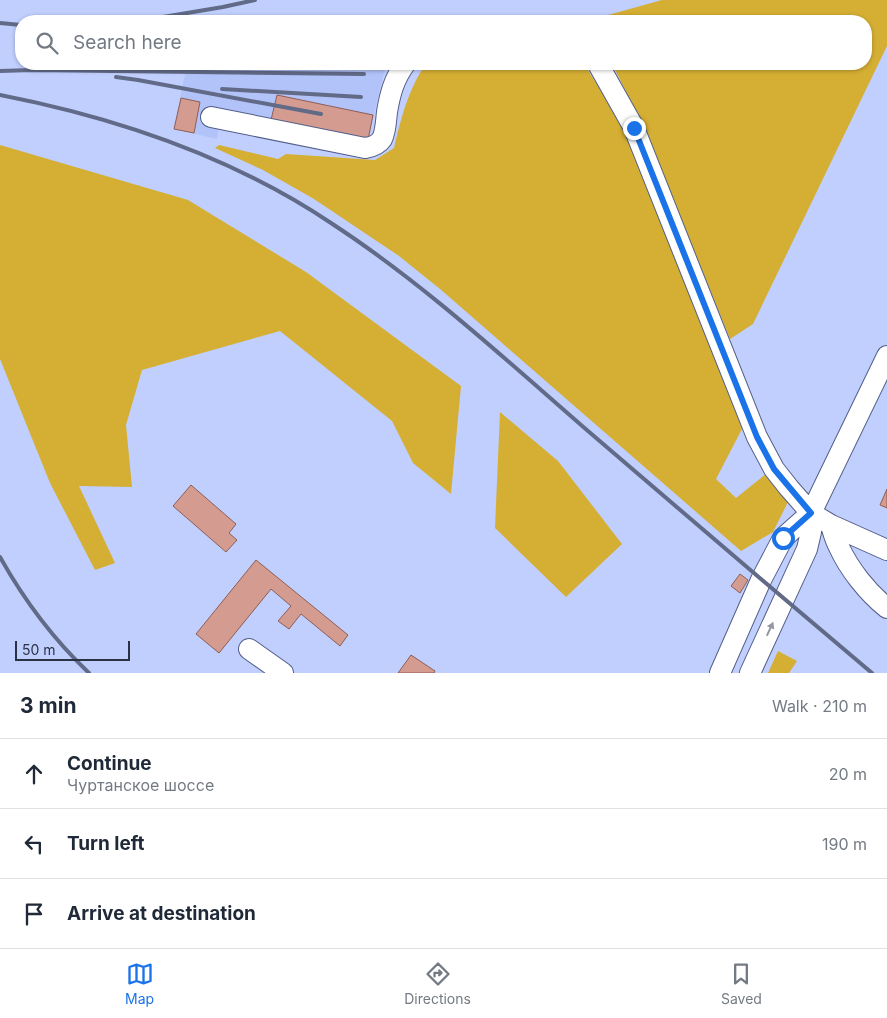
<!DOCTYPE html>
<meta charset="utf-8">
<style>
:root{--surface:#fff;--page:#f6f6f7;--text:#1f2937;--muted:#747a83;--line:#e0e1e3;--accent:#1a73e8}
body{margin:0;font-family:Inter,sans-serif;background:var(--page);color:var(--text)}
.scale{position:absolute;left:15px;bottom:12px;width:115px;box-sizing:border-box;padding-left:5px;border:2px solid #2b3144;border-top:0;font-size:14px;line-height:18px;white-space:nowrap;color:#2b3144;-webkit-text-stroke:4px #c0cffe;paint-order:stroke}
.stop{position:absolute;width:15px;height:15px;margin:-11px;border:4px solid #1a73e8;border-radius:50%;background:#fff}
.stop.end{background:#1a73e8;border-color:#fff;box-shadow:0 1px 5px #0008}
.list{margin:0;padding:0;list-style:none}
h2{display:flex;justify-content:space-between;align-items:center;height:65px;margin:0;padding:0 20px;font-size:21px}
h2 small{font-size:16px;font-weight:400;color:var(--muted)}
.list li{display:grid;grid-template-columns:32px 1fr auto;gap:15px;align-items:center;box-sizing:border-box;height:70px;padding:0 20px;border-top:1px solid var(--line)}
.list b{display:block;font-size:19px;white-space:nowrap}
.list p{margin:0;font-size:16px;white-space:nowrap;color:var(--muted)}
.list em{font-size:16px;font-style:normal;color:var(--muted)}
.icon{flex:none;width:28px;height:28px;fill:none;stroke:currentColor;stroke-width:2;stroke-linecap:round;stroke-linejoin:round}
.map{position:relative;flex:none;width:887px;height:673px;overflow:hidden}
.search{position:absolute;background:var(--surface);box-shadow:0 1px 4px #0004;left:15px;right:15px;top:15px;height:55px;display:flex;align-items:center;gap:12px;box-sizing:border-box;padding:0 18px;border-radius:20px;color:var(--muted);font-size:19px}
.sheet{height:275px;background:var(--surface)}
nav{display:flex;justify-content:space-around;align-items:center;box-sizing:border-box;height:70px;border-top:1px solid var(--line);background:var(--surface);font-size:14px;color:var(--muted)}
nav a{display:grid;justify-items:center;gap:2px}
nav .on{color:var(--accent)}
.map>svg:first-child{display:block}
.built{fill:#b2c3f9}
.green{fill:#d5af33}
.building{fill:#d49c91;stroke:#8f5d53}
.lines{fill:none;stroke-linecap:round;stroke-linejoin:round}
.minor-casing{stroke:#525e88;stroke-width:22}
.minor{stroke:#fff;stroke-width:20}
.rail{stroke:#616a87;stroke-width:4}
.oneway{fill:#9598a2}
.route{stroke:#1a73e8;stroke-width:6}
</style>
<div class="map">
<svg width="887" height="673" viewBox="0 0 887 673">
<rect width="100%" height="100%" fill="#c0cffe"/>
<path class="built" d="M187 64H386L368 140 219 126 217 139 174 129Z"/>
<path class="green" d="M662 0H887V46L753 324 730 339 645 129 612 64H866V21H590V20Z
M426 64H584L629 134 724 374 742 429 716 479 736 498 766 474 789 500 773 532 741 551 486 329 440 289 399 256 314 199 263 170 215 148 219 145 278 159 286 154 375 160 394 148C401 119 408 89 426 64Z
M0 145 188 200 306 272 461 386 451 494 413 463 392 421 280 331 142 370 126 425 132 487 79 486 115 563 95 570 50 483 0 359Z
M500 412 558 461 622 544 566 597 495 528Z
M778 651 797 661 789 673H768Z"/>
<path class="building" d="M277 95 373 115 368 140 271 120Z
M181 98 200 102 194 133 174 129Z
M191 485 236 524 229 533 237 540 226 552 173 506Z
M887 489V508L880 505Z
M256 560 348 635 340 646 301 614 289 629 278 621 291 606 271 589 219 653 196 634Z
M740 574 748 580 740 593 731 586Z
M411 655 435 671 434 673H398Z"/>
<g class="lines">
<defs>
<path id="minor" d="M598 64 634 128 757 437 774 469 789 488 811 513 831 525 887 550
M211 117 365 148C372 147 378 145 382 139 386 131 386 120 387 112 390 94 394 79 405 64
M831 525C833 532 835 540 839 547 849 569 868 593 887 608
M249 649 283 673
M720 673 761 580 783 538 811 513
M750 673 807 549 811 532V513L887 356"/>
</defs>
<use href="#minor" class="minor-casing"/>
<use href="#minor" class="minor"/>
<path class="rail" d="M139 21 223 7 255 0
M0 23 21 25
M0 71 33 70 364 74
M116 77 138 80 321 114
M222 89 361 97
M0 95C118 118 231 156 331 223 423 283 505 359 588 431 682 512 777 593 872 673
M0 557C24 600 53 639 89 673"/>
</g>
<defs><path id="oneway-solid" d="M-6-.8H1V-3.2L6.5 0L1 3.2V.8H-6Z" transform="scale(1.25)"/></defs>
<use class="oneway" href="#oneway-solid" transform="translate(770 629) rotate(-65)"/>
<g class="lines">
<path class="route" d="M634 128 757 437 774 469 811 513 783 538"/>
</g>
</svg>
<div class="scale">50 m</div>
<div class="stop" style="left:783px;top:538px"></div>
<div class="stop end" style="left:634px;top:128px"></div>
<div class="search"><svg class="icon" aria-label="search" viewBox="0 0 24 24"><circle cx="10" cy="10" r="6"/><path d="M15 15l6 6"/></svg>Search here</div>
</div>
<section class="sheet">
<h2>3 min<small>Walk · 210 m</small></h2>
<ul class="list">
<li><svg class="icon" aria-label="ahead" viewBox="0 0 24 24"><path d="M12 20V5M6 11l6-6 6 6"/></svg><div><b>Continue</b><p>Чуртанское шоссе</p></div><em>20 m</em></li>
<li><svg class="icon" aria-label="left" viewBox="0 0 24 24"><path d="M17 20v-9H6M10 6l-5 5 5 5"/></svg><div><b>Turn left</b></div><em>190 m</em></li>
<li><svg class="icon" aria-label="arrive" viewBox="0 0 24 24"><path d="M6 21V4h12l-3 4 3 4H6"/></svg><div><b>Arrive at destination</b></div></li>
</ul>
</section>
<nav>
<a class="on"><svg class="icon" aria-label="map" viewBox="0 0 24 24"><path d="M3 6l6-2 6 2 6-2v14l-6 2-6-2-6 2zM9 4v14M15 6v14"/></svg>Map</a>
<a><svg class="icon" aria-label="directions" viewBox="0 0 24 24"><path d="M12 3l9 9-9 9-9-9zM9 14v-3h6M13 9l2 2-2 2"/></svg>Directions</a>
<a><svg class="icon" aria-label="saved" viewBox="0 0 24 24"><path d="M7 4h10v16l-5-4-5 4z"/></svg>Saved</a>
</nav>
